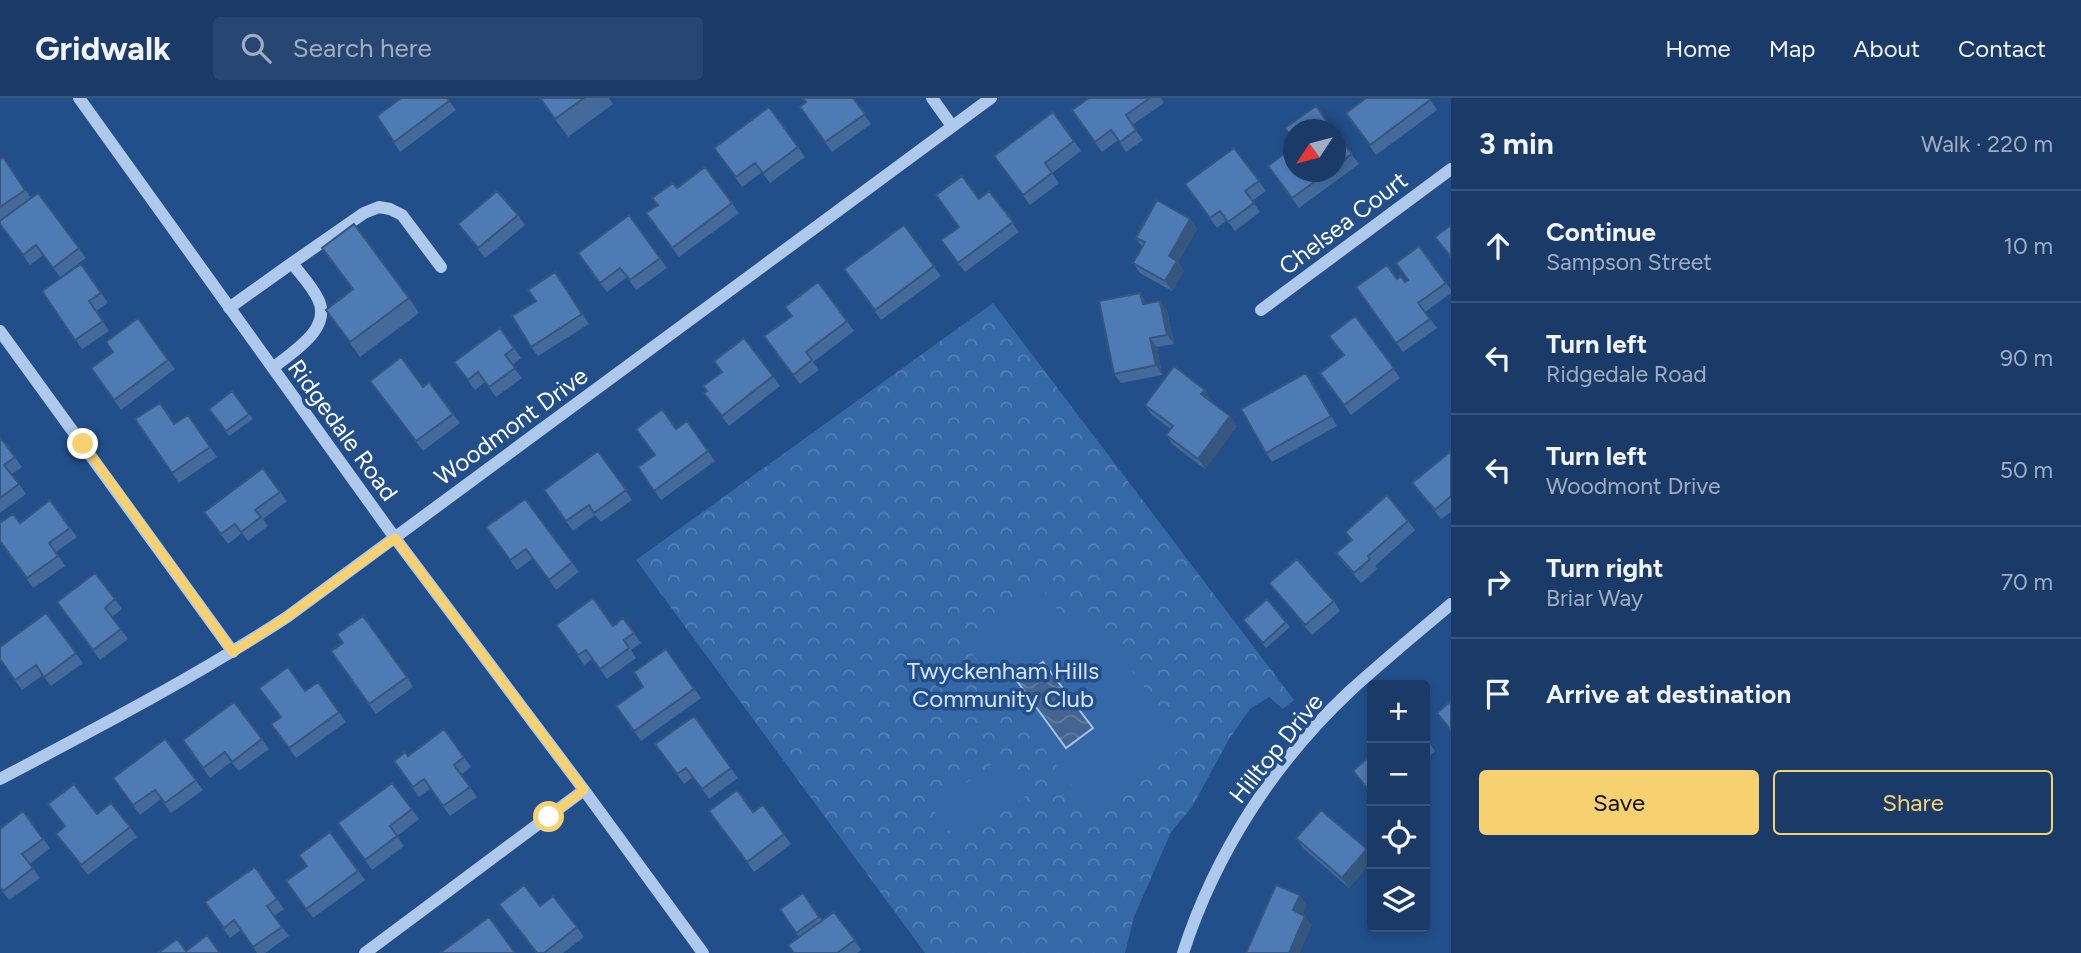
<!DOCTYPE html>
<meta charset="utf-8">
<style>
:root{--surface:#1a3b68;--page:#274671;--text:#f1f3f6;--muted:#9fadc0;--line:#38557c;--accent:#f7d170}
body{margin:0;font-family:Figtree,sans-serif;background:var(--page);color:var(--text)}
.controls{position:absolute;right:21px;bottom:21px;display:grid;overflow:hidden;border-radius:7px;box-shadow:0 4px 10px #0003}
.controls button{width:63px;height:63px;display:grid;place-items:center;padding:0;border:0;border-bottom:2px solid var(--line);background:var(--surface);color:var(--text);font:35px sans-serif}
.compass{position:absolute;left:1283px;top:21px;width:63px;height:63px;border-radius:50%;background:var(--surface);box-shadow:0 4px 10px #0003;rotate:234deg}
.stop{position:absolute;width:21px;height:21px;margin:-16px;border:5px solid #f7d170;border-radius:50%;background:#fff}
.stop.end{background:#f7d170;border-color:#fff;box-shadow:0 2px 7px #0008}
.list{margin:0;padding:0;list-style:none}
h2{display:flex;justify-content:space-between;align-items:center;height:91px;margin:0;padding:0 28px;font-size:30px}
h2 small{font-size:23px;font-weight:400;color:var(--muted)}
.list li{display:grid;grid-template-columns:46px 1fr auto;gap:21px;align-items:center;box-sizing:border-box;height:112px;padding:0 28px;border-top:2px solid var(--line)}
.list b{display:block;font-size:26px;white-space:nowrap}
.list p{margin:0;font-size:23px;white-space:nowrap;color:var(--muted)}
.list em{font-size:23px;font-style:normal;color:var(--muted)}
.actions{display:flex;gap:14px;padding:21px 28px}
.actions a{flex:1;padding:16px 0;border:2px solid var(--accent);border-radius:7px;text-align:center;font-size:24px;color:var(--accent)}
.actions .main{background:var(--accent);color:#111}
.icon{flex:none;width:38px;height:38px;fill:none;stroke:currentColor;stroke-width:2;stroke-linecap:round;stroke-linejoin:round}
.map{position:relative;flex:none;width:1451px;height:855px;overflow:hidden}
header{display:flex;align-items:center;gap:42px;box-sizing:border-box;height:98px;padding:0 35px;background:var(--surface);border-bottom:2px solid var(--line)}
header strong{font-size:33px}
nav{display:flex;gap:38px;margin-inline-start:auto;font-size:24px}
.search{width:490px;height:63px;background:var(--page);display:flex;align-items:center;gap:18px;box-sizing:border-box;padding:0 24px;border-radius:7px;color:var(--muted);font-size:26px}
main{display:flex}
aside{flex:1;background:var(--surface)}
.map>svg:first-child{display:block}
.park{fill:url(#park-crowns)}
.garden{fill:#3568a7}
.water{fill:url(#water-waves);stroke:#a2c4ec;stroke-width:2}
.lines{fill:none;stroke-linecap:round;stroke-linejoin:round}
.minor{stroke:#aec9eb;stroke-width:12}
.wall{fill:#436a9a}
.shaded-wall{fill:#37567d}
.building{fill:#4e7bb3;stroke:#37567d;stroke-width:2}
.route{stroke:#f7d170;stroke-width:9}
.labels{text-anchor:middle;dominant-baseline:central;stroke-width:7;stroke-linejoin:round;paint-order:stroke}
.street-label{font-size:24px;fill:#fff;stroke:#224f8a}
.park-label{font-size:24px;fill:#d3e3f8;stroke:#224f8a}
</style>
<header>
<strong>Gridwalk</strong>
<div class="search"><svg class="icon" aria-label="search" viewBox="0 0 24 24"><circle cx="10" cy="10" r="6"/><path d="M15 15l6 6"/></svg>Search here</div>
<nav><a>Home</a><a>Map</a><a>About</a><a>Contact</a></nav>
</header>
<main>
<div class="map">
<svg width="1451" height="855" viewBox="0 0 1451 855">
<defs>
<pattern id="park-crowns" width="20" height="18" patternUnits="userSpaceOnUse" patternTransform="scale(1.75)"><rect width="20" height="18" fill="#3568a7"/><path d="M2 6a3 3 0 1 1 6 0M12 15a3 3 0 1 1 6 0" fill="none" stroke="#537fb4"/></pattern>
<pattern id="water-waves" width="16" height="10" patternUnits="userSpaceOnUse" patternTransform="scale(1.75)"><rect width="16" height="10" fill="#456590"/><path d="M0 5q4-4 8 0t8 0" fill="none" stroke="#617ca1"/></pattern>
</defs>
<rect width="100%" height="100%" fill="#224f8a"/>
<path class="park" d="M993 205 1294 602 1283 611 1269 599 1250 611 1229 641 1192 709 1171 734 1134 819 1125 855H925L636 462Z"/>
<path class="garden" d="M1041 489 1065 522 1083 508 1187 646 1093 716 965 546Z
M1007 655 1034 692 959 746 932 710Z"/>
<path class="water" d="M1043 564 1093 630 1066 650 1017 583Z"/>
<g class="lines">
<path class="minor" d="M79 0 395 440 584 692 703 855
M932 0 952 28
M292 165 364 115 379 109 390 111 402 117 441 169
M229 210 292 165C300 176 312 188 318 201 333 231 292 254 273 270
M1261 212 1451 71
M0 233 233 554
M0 681C97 630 195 579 287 519L991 0
M365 855 584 692
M1183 855C1215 756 1274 664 1350 593 1383 563 1417 535 1451 506"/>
</g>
<path class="wall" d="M447 0 456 12 400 54 377 18Z
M539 0H609L613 6 568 39Z
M853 0 871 26 832 54 800 9Z
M1089 0H1161L1164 5 1132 27 1143 42 1126 54 1118 42 1102 54 1072 12Z
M1429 0 1437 12 1376 57 1346 15Z
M769 9 805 59 770 85 762 74 742 89 714 50Z
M1053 14 1081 53 1052 75 1059 85 1030 107 994 58Z
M1335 34 1359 66 1299 110 1268 68 1293 74H1335Z
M1234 50 1266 93 1252 103 1260 114 1235 133 1227 122 1217 130 1185 86Z
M3 59 31 100 38 95 86 160 60 179 43 157 30 167 0 126V62Z
M677 90 732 105 739 115 679 159 646 115 657 107 652 100Z
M989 93 1019 134 965 174 941 142 959 129 979 101Z
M518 117 525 127 485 160 458 126Z
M629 117 667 170 636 192 627 179 607 194 578 155Z
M1190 121 1197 131 1178 164 1184 173 1172 193 1140 175 1133 165 1142 149 1136 140Z
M904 127 941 178 881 222 844 171Z
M1419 148 1451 192V195L1425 214 1437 230 1403 254 1356 189 1397 181 1405 184 1408 182Z
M322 150 409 200 419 215 360 259 326 212 353 192Z
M81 166 108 205 96 213 109 233 82 251 42 193Z
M562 184 589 226 538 258 531 249 536 203Z
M818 184 854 233 813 264 819 272 800 286 764 238 792 218Z
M1147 205 1167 212 1174 246 1157 249 1162 277 1121 285 1114 276Z
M1355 218 1400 280 1351 317 1320 275 1344 257Z
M138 220 175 271 121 312 91 270 113 254Z
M500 230 521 260 512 267 522 280 496 299 485 284 475 292 454 264Z
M714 263 773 278 780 288 729 328 704 295 721 274Z
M370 283 423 289 429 284 460 325 423 353Z
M1313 285 1337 328 1272 364 1266 355Z
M232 293 253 321 229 338 209 311Z
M1211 301 1210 303 1230 318 1237 328 1205 371 1173 347 1166 337 1171 331 1152 317 1145 307Z
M188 317 217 359 179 385 135 321 174 326Z
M687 323 715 363 661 402 638 369 655 357 676 331Z
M0 339 22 369 12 376 26 396 0 415Z
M598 353 632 402 601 424 595 417 573 433 544 392Z
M1451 353V414L1441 421 1412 385Z
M263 370 287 403 263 421 268 428 248 443 242 435 228 446 204 414Z
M525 401 579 474 556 492 533 460 517 472 486 429Z
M50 402 77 439 56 454 65 468 33 490 0 444 20 425Z
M1408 423 1415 432 1375 468 1377 471 1361 485 1343 465 1336 455 1351 442 1345 434Z
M95 475 122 511 112 519 128 541 100 562 63 513Z
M1269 485 1334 503 1340 513 1312 537 1276 494Z
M46 515 83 565 51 588 43 577 22 592 0 562Z
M623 520 641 545 631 552 636 560 607 581 592 561 584 567 556 527 613 528Z
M1243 522 1286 524 1290 529 1266 550Z
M666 551 701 600 641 643 616 608 643 589Z
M331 553 407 579 413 589 376 616Z
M318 584 346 624 296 660 271 626 280 619Z
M234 604 269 651 239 673 231 664 210 680 183 642Z
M694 618 738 680 709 701 693 679 684 686 655 646Z
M444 631 471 669 461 677 477 699 450 718 430 691 419 699 394 663 408 658Z
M1425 639 1435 653 1425 662Z
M165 641 203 692 171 715 161 701 140 717 113 680Z
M1372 656V697L1353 673Z
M1425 667 1429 673 1425 677Z
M392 685 419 721 397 738 404 748 372 772 338 725Z
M48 706 97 716 130 729 137 739 88 777 56 736 65 728Z
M763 707 791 746 754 774 709 713 753 714Z
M23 713 50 750 30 766 40 780 9 802 0 790Z
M330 734 365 782 313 820 286 783 307 768Z
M1296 740 1367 751 1372 759V763L1349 790 1303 750Z
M255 769 284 811 274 818 289 838 265 855H257L241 832 230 840 205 804Z
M803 795 822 822 834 814 861 852 857 855H794L799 839 780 811Z
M499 806 540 808 577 829 584 839 563 855H536Z"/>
<path class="shaded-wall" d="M1190 121 1197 131 1178 164 1184 173 1172 193 1165 183 1169 158Z
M1140 195 1147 205 1143 206Z
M1160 203 1167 212 1174 246 1167 237Z
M1150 240 1157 249 1162 277 1156 267Z
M1306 275 1313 285 1337 328 1331 318Z
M1205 292 1211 301 1208 306 1201 296Z
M1230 318 1237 328 1205 371 1198 361Z
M1367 751 1372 759V763L1349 790 1342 780Z
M1300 797 1307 807 1300 822 1293 812Z
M1305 818 1312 827 1300 855H1289Z"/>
<path class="building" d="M401 0H447L449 3 394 44 377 18Z
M540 0H584L555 21Z
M802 0H853L865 16 825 44 800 9 806 4Z
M1089 0H1150L1126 17 1136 32 1120 44 1111 32 1095 44 1072 12Z
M1366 0H1429L1430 2 1370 47 1346 15Z
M1316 8 1333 32H1293V41L1285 30Z
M769 9 798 49 763 75 755 65 736 79 714 50Z
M1053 14 1074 43 1045 65 1052 75 1023 97 994 58Z
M1335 34 1352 56 1335 68Z
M1293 49V74H1328L1292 100 1268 68Z
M1234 50 1259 83 1245 93 1254 105 1228 124 1220 113 1210 120 1185 86Z
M3 59 25 92 0 109V62Z
M705 69 732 105 672 150 646 115 658 107 652 100 673 85 677 90Z
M962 78 979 101 989 93 1013 124 958 165 941 142 959 129 936 97Z
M497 93 518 117 478 150 458 126Z
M38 95 79 150 53 170 36 147 23 157 0 126V123Z
M1157 102 1190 121 1169 158 1177 163 1165 183 1133 165 1145 144 1136 140Z
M629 117 660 160 630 182 620 170 600 185 578 155Z
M354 126 409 200 350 244 326 212 353 191 322 150Z
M904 127 934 168 875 212 844 171Z
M1451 127V159L1435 139Z
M1419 148 1446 185 1418 205 1430 221 1396 245 1356 189 1387 167 1397 181 1401 178 1405 184 1408 182 1396 165Z
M81 166 101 195 89 203 103 223 75 242 42 193Z
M555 174 582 216 531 249 512 218 536 203 528 192Z
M818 184 847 223 806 254 812 262 793 277 764 238 792 218 785 209Z
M1140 195 1143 206 1160 203 1167 237 1150 240 1156 267 1114 276 1099 203Z
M1355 218 1394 270 1344 307 1320 275 1344 257 1329 238Z
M138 220 168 262 114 302 91 270 113 254 106 244Z
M500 230 514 250 505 257 515 270 489 289 478 274 468 282 454 264Z
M744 240 773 278 722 318 704 295 707 293 703 288 722 274 714 263Z
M401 259 423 289 429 284 453 316 416 343 370 283Z
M1174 268 1205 292 1201 296 1230 318 1198 361 1166 337 1173 328 1145 307Z
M1306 275 1331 318 1266 355 1241 311Z
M232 293 249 316 226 333 209 311Z
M160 305 174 326 188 317 210 349 172 375 135 321Z
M662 311 676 331 687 323 708 353 654 393 638 369 655 357 636 331Z
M0 339 15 359 4 367 19 386 0 400Z
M598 353 626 392 594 415 589 407 566 423 544 392Z
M1451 353V398L1435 412 1412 385Z
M263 370 280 394 255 412 261 419 241 434 235 426 221 436 204 414Z
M1387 397 1408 423 1368 458 1370 461 1354 475 1336 455 1352 442 1345 434Z
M525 401 572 464 549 482 526 451 510 462 486 429Z
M50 402 70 430 49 445 58 458 27 480 0 443V425L13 416 20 425Z
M1297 461 1334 503 1305 527 1269 485Z
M95 475 115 501 105 510 121 531 93 552 57 504Z
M593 500 613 528 623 520 634 535 624 542 629 550 600 571 586 552 578 557 556 527Z
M1267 501 1286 524 1263 545 1243 522Z
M46 515 76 555 44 579 36 567 15 582 0 561V549Z
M363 518 407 579 369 606 331 553 343 545 337 536Z
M666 551 694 591 634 633 616 608 643 589 634 574Z
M288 569 305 593 318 584 339 614 289 650 271 626 281 619 259 590Z
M1451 603V632L1437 615Z
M234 604 262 641 232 664 225 654 203 670 183 642Z
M694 618 731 670 702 691 686 670 677 676 655 646Z
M444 631 464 659 454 667 470 689 443 708 424 681 413 689 394 663 405 654 408 658Z
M165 641 196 682 165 705 155 692 133 707 113 680Z
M1372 656V696L1353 673Z
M392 685 412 711 390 728 397 738 365 762 338 725Z
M74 686 97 716 111 705 130 729 81 767 56 736 65 728 48 706Z
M737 692 753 714 763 707 784 736 747 764 709 713Z
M1321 712 1367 751 1342 780 1296 740Z
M23 713 43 741 22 756 33 770 3 793 0 789V731Z
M330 734 358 773 306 811 286 783 307 768 299 757Z
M255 769 277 801 267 808 282 829 253 849 234 822 224 830 205 804Z
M524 787 540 808 553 798 577 829 544 855H537L499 806Z
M1276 787 1300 797 1293 812 1305 818 1289 855H1246Z
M803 795 819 819 796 835 780 811Z
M834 814 855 842 837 855H794L788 847Z
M489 819 515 855H440Z
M207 837 220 855H158L177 841 186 853Z"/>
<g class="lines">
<path class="route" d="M83 346 233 554 287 519 395 440 584 692 549 719"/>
</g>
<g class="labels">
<g class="street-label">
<text transform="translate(1343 125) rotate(-37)">Chelsea Court</text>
<text transform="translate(511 328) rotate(-36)">Woodmont Drive</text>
<text transform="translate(343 332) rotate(54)">Ridgedale Road</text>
<text transform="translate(1276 650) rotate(-51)">Hilltop Drive</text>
</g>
<g class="park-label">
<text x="1003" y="572">Twyckenham Hills<tspan x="1003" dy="28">Community Club</tspan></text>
</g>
</g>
</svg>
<div class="controls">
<button>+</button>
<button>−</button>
<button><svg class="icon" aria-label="locate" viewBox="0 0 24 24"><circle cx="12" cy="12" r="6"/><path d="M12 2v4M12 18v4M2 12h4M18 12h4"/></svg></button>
<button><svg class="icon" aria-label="layers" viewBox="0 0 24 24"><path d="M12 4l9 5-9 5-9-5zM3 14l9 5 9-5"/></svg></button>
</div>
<svg class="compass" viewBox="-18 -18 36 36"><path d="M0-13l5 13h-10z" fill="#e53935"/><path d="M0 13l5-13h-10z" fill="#9fadc0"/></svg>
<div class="stop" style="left:549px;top:719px"></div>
<div class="stop end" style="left:83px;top:346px"></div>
</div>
<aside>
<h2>3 min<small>Walk · 220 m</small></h2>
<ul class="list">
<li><svg class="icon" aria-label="ahead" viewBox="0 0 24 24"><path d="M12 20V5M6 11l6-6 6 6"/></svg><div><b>Continue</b><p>Sampson Street</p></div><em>10 m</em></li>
<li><svg class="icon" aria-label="left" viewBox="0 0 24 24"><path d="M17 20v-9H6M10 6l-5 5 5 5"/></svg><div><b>Turn left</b><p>Ridgedale Road</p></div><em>90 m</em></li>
<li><svg class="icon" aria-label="left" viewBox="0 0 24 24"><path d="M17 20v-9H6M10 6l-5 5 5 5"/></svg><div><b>Turn left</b><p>Woodmont Drive</p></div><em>50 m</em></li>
<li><svg class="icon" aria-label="right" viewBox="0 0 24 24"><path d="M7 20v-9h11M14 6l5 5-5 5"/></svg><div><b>Turn right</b><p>Briar Way</p></div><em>70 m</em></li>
<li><svg class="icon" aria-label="arrive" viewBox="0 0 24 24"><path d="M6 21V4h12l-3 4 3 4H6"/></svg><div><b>Arrive at destination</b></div></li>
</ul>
<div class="actions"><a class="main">Save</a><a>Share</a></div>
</aside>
</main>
